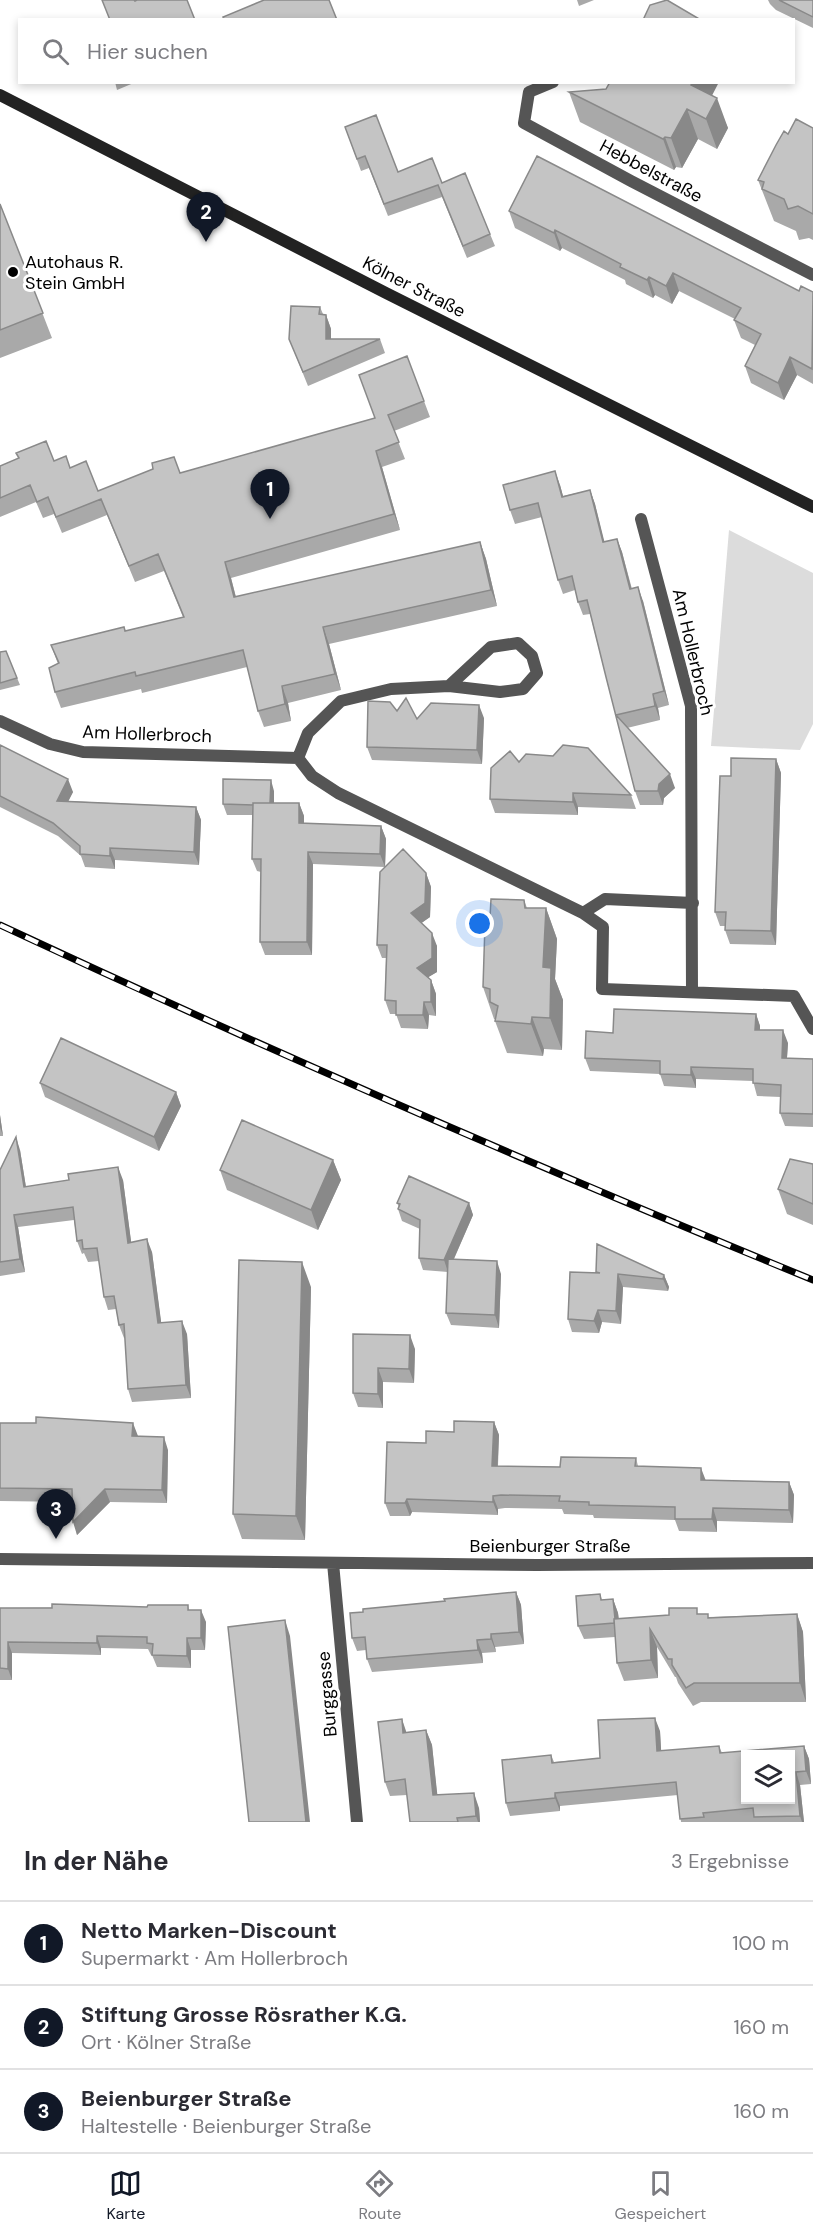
<!DOCTYPE html>
<html lang="de">
<meta charset="utf-8">
<style>
:root{--surface:#fff;--page:#f2f2f3;--text:#2b2b33;--muted:#7c7c81;--line:#e1e1e2;--accent:#111827}
body{margin:0;font-family:"DM Sans",sans-serif;background:var(--page);color:var(--text)}
.controls{position:absolute;right:18px;bottom:18px;display:grid;overflow:hidden;border-radius:0px;box-shadow:0 3px 9px #0003}
.controls button{width:54px;height:54px;display:grid;place-items:center;padding:0;border:0;border-bottom:2px solid var(--line);background:var(--surface);color:var(--text);font:30px sans-serif}
.you{position:absolute;left:480px;top:924px;width:21px;height:21px;margin:-15px;border:4px solid #fff;border-radius:50%;background:#1a73e8;box-shadow:0 0 0 9px #1a73e833}
.badge{display:grid;place-items:center;width:39px;height:39px;border-radius:50%;background:var(--accent);color:#fff;font-size:20px;font-weight:700}
.pin{position:absolute;translate:-50% -50px;filter:drop-shadow(0 2px 3px #0008)}
.pin::after{content:'';position:absolute;top:32px;width:21px;height:18px;background:inherit;clip-path:polygon(0 0,100% 0,50% 100%)}
.list{margin:0;padding:0;list-style:none}
h2{display:flex;justify-content:space-between;align-items:center;height:78px;margin:0;padding:0 24px;font-size:26px}
h2 small{font-size:20px;font-weight:400;color:var(--muted)}
.list li{display:grid;grid-template-columns:39px 1fr auto;gap:18px;align-items:center;box-sizing:border-box;height:84px;padding:0 24px;border-top:2px solid var(--line)}
.list b{display:block;font-size:22px;white-space:nowrap}
.list p{margin:0;font-size:20px;white-space:nowrap;color:var(--muted)}
.list em{font-size:20px;font-style:normal;color:var(--muted)}
.icon{flex:none;width:33px;height:33px;fill:none;stroke:currentColor;stroke-width:2;stroke-linecap:round;stroke-linejoin:round}
.map{position:relative;flex:none;width:813px;height:1822px;overflow:hidden}
.search{position:absolute;background:var(--surface);box-shadow:0 3px 9px #0003;left:18px;right:18px;top:18px;height:66px;display:flex;align-items:center;gap:15px;box-sizing:border-box;padding:0 21px;border-radius:0px;color:var(--muted);font-size:22px}
.sheet{height:330px;background:var(--surface)}
nav{display:flex;justify-content:space-around;align-items:center;box-sizing:border-box;height:84px;border-top:2px solid var(--line);background:var(--surface);font-size:16px;color:var(--muted)}
nav a{display:grid;justify-items:center;gap:3px}
nav .on{color:var(--accent)}
.map>svg:first-child{display:block}
.green{fill:#dcdcdc}
.lines{fill:none;stroke-linecap:round;stroke-linejoin:round}
.minor{stroke:#555;stroke-width:12}
.secondary{stroke:#222;stroke-width:12}
.rail-casing{stroke:#000;stroke-width:7}
.rail{stroke:#fff;stroke-width:4.5;stroke-dasharray:14;stroke-linecap:butt}
.wall{fill:#a9a9a9}
.shaded-wall{fill:#898989}
.building{fill:#c4c4c4;stroke:#898989;stroke-width:1.5;fill-rule:evenodd}
.poi-dot{fill:#000;stroke:#fff;stroke-width:2}
.labels{text-anchor:middle;dominant-baseline:central;stroke-width:6;stroke-linejoin:round;paint-order:stroke}
.street-label{font-size:18px;fill:#000;stroke:#fff}
.poi-label{font-size:18px;fill:#000;stroke:#fff;text-anchor:start}
</style>
<div class="map">
<svg width="813" height="1822" viewBox="0 0 813 1822">
<rect width="100%" height="100%" fill="#fff"/>
<path class="green" d="M729 530 813 573V724L800 750 711 746Z"/>
<g class="lines">
<path class="minor" d="M553 82 529 92 524 123 631 181 813 275
M641 519 691 706 692 992
M0 721 50 744 83 752 298 758 312 776 338 793 583 913 603 927 602 989 794 996 813 1029
M298 758 308 733 341 701 391 689 449 686 500 692 523 689 537 673 532 656 518 643 491 647 449 686
M583 913 605 899 693 903
M0 1559 537 1565 813 1563
M333 1563 357 1822"/>
<path class="secondary" d="M0 95 386 293 813 507"/>
<defs>
<path id="rail" d="M0 925C268 1050 540 1168 813 1280"/>
</defs>
<use href="#rail" class="rail-casing"/>
<use href="#rail" class="rail"/>
</g>
<path class="wall" d="M577 0H594L579 6Z
M768 0H813V28L776 10 770 4Z
M115 82H136L117 90Z
M569 92 713 96 728 128 717 149 698 139 682 168 676 167 674 170 580 122Z
M345 127 398 172 442 183 490 234 495 246 467 258 442 197 388 216 369 168 361 171Z
M813 128V240L809 238 799 240 796 231 774 221 758 180 788 134Z
M0 204 52 338 0 358Z
M509 211 799 291 813 292V384L797 375 784 400 751 383 745 366 755 345 741 338 734 320 735 319 679 291 672 304 655 295 653 298 626 284 625 280 562 248 560 251 515 228Z
M320 307 323 314 326 315 331 329V339H380L385 353 308 386 289 339Z
M407 356 430 417 394 431 405 459 382 467 400 530 231 578 236 597 480 542 486 559 497 606 329 644 341 690 288 703 291 721 264 727 258 711 247 667 142 693 141 689 61 708 55 692 58 664 51 645 124 627 126 631 183 617 164 571 135 582 107 515 62 533 54 514 43 518 36 502 0 517V466L54 461 70 468 98 491 180 473 375 418Z
M560 485 563 496 590 490 595 504 604 542 617 539 622 552 632 589 643 601 669 705 658 708 660 720 627 728 675 788 664 798 663 805H640L635 791 590 614 583 615 578 602 575 590 563 594 558 580 542 517 515 524 510 510Z
M6 651 20 685 0 690V652Z
M397 711 417 719 484 718 482 764 372 760 367 747Z
M0 745 73 792 68 801 196 807 201 820 199 865 115 860V869L85 867 81 856 58 836 0 807Z
M553 756 631 795 636 809 578 807V815L495 813 490 799 519 762Z
M776 759 781 773 776 945 730 944 725 930V926H720L715 912Z
M274 791V803H299L304 816V823L381 826 386 839 385 867 313 864 312 955H265L260 942 261 872 257 871 252 859 253 815H227L223 804Z
M426 873 431 887 430 917 421 923 437 946V972L428 977 431 980 436 994V1016L429 1015 428 1029 401 1028 396 1014H390L385 1000 386 958H382L377 945Z
M524 900 527 908H546L557 939 555 979 563 1000 562 1050 544 1049 543 1056 507 1053 495 1021 496 1019H494L483 987Z
M756 1014 760 1026V1030L788 1043 787 1058 813 1059V1127L785 1126 780 1113 781 1097 757 1096 753 1081 696 1079V1088L664 1086 660 1074 590 1071 585 1058 613 1033Z
M40 1083 176 1092 181 1106 159 1151 45 1097Z
M0 1115 3 1136H0Z
M20 1150 26 1187 123 1180 131 1242 152 1252 161 1323 187 1334 191 1398 132 1402 128 1389 125 1338H124L119 1325 116 1309 108 1310 104 1297 99 1261 88 1262 84 1253 82 1254 77 1241 74 1220 18 1227 25 1272 0 1276V1170Z
M333 1160 341 1180 318 1230 227 1190 220 1170Z
M813 1164V1225L787 1214 778 1189Z
M397 1203H469L473 1215 454 1259 501 1274 499 1328 451 1325 446 1313 448 1272 423 1270 419 1258 420 1229 402 1221 398 1209 399 1207Z
M570 1272 664 1275 669 1287 668 1291 623 1287 621 1324 602 1322 599 1333 572 1332 568 1319Z
M311 1287 305 1540 242 1539 233 1514Z
M353 1334 415 1349 414 1383 383 1382V1408L358 1407 353 1393Z
M494 1422 499 1435 498 1466 560 1467 636 1458 638 1466 705 1480 789 1482 794 1495 793 1523 717 1521V1532L679 1531 675 1520 594 1518 593 1515 564 1514 562 1509 505 1508 498 1509V1515L412 1512 410 1516H390L385 1503 426 1443 454 1432Z
M0 1423 138 1436 168 1450 167 1503 110 1502 77 1535 72 1502 0 1501Z
M516 1592 521 1605 524 1644 495 1647 496 1652 482 1653 483 1663 372 1672 367 1659 366 1650 357 1651 352 1638 445 1601Z
M600 1594 602 1600 613 1599 618 1613 619 1619 699 1614 709 1617 797 1614 803 1632 806 1702H701L693 1706 678 1683 676 1677H675L657 1647 658 1678 624 1681 617 1663 615 1637 584 1639 578 1626Z
M188 1605 189 1610 206 1622 205 1650H191V1668L157 1667 152 1655H151L148 1649 101 1648V1655L12 1653V1680H0V1608L147 1607Z
M426 1730 432 1745 437 1795 479 1808 480 1822H410L407 1795 390 1796 385 1782 406 1732Z
M660 1731 661 1751 719 1746 722 1753 804 1746 809 1759 811 1784 800 1785 804 1822H681L678 1795 560 1806V1811L510 1816 506 1803 551 1755 554 1762 600 1758Z"/>
<path class="shaded-wall" d="M693 82H719L702 115 691 85Z
M717 98 728 128 717 149 706 119Z
M687 109 698 139 682 168 671 138Z
M665 137 676 167 674 170 663 139Z
M555 230 562 248 560 251 554 233Z
M673 273 679 291 672 304 666 286Z
M649 277 655 295 653 298 647 280Z
M326 315 331 329V353L326 339Z
M790 357 797 375 784 400 778 383Z
M376 451 382 467 400 530 394 514Z
M555 471 560 485 567 511 562 497Z
M590 490 595 504 608 556 603 542Z
M617 539 622 552 635 603 630 589Z
M480 542 486 559 497 606 491 590Z
M225 562 231 578 240 614 234 597Z
M638 587 643 601 669 705 664 691Z
M323 627 329 644 341 690 335 674Z
M282 686 288 703 291 721 285 704Z
M653 694 658 708 660 720 655 706Z
M479 705 484 718 482 764 477 750Z
M776 759 781 773 776 945 771 931Z
M670 774 675 788 664 798 663 805 658 791 659 784Z
M68 779 73 792 62 814 57 801Z
M271 780 274 791V816L270 805Z
M573 793 578 807V815L573 802Z
M299 803 304 816V835L299 823Z
M196 807 201 820 199 865 194 852Z
M381 826 386 839 385 867 380 854Z
M110 848 115 860V869L110 856Z
M308 852 313 864 312 955 307 942Z
M426 873 431 887 430 917 416 927 411 913Z
M546 908 557 939 555 979 563 1000 562 1050 550 1018 543 967Z
M432 933 437 946V972L422 981 417 968Z
M431 980 436 994V1016L431 1002Z
M424 1002 429 1015 428 1029 423 1015Z
M756 1014 760 1026V1043L755 1030Z
M532 1017 544 1049 543 1056 531 1024Z
M783 1030 788 1043 786 1071 782 1058Z
M691 1067 696 1079V1088L691 1075Z
M176 1092 181 1106 159 1151 154 1137Z
M0 1115 3 1136 0 1127Z
M16 1137 20 1150 28 1200 24 1187Z
M333 1160 341 1180 318 1230 311 1210Z
M118 1167 123 1180 133 1256 128 1243Z
M469 1203 473 1215 448 1272 444 1260Z
M14 1215 18 1227 25 1272 20 1259Z
M147 1239 152 1252 163 1336 158 1323Z
M497 1261 501 1274 499 1328 495 1315Z
M302 1262 311 1287 305 1540 296 1516Z
M618 1274 623 1287 621 1324 616 1311Z
M664 1275 669 1287 668 1291 663 1279Z
M598 1310 602 1322 599 1333 594 1321Z
M182 1321 187 1334 191 1398 186 1385Z
M410 1335 415 1349 414 1383 409 1369Z
M378 1368 383 1382V1408L378 1394Z
M494 1422 499 1435 497 1478 492 1466Z
M133 1423 138 1436 137 1449 132 1436Z
M164 1437 168 1450 167 1503 162 1490Z
M701 1468 706 1481 701 1480Z
M789 1482 794 1495 793 1523 789 1510Z
M105 1489 110 1502 77 1535 73 1522Z
M493 1496 498 1509V1515L493 1502Z
M407 1499 412 1512 410 1516 405 1503Z
M713 1508 717 1521V1532L712 1519Z
M516 1592 521 1605 524 1644 519 1632Z
M613 1599 618 1613 620 1636 615 1622Z
M201 1610 206 1622 205 1650 201 1638Z
M797 1614 803 1632 806 1702 800 1683Z
M285 1620 290 1636 310 1822H306Z
M650 1629 657 1647 658 1678 651 1660Z
M491 1634 495 1647 496 1652 491 1639Z
M97 1636 101 1648V1655L97 1643Z
M187 1638 191 1650V1668L187 1656Z
M477 1640 482 1653 483 1663 478 1650Z
M8 1642 12 1653V1680L8 1669Z
M655 1718 660 1731 662 1765 657 1751Z
M402 1719 407 1734 403 1733Z
M426 1730 432 1745 439 1810 433 1795Z
M804 1746 809 1759 811 1784 806 1771Z
M796 1772 800 1785 804 1822H802L800 1816Z
M474 1793 479 1808 480 1822H478L476 1816Z
M555 1793 560 1806V1811L555 1798Z"/>
<path class="building" d="M102 0H134L135 1 137 0H187L195 20H110Z
M264 0H329L337 20H225L223 17Z
M667 0 701 20H643L650 5Z
M779 0H813V17Z
M610 82H693L691 85 717 98 706 119 687 109 671 138 665 137 663 139 569 92 606 89Z
M376 115 398 172 432 158 442 183 465 173 490 234 463 246 438 185 384 204 365 156 357 159 345 127Z
M796 119 813 128V214L798 206 788 209 784 199 762 189 764 182 758 180 776 145 784 131 788 134Z
M537 156 799 291 801 286 813 292 812 369 790 357 778 383 745 366 761 334 734 320 741 308 673 273 666 286 649 277 647 280 620 267 621 264 555 230 554 233 509 211Z
M0 204 43 313 0 330Z
M291 306 320 307 319 314 326 315V339H380L303 372 289 339Z
M407 356 424 401 388 415 399 442 376 451 394 514 225 562 234 597 480 542 491 590 323 627 335 674 282 686 285 704 258 711 243 650 136 676 135 672 55 692 49 668 59 663 51 645 124 627 125 631 184 617 158 554 129 566 101 499 56 517 48 497 37 502 30 485 0 498V466L19 458 16 453 46 441 54 461 66 456 70 468 86 461 98 491 153 469 152 463 174 457 180 473 375 418 359 375Z
M555 471 562 497 590 490 603 542 617 539 630 589 638 587 664 691 653 694 655 706 616 715 670 774 659 784 658 791H635L606 677 587 600 578 602 572 576 558 580 538 503 510 510 503 485Z
M6 651 17 678 0 683V652Z
M406 698 417 719 431 703 479 705 477 750 367 747 368 701 390 702 397 711Z
M0 745 68 779 57 801 196 807 194 852 110 848V856L80 854V846L53 823 0 796Z
M563 745 588 748 631 795 573 793V802L490 799 491 768 510 751 519 762 526 754 553 756Z
M731 758 776 759 771 931 725 930 726 912H715L720 776H731Z
M223 779 271 780 270 803H253V805L223 804Z
M253 803H299V823L381 826 380 854 308 852 307 942H260L261 859H252Z
M403 849 426 873 425 903 411 913 432 933V958L417 968 431 980V1002H424L423 1015H396V1001L385 1000 387 945H377L380 872Z
M491 899 524 900 525 908H546L543 967 551 968 550 1018 532 1017 531 1024 495 1021 498 1006 490 1002V989L483 987 485 924 490 917Z
M614 1009 756 1014 755 1030H783L782 1058 813 1059V1114L780 1113 781 1085 753 1083V1069L691 1067V1075L660 1074V1061L585 1058 586 1031 613 1033Z
M61 1038 176 1092 154 1137 40 1083Z
M242 1120 333 1160 311 1210 220 1170Z
M16 1137 24 1187 69 1180 68 1174 118 1167 128 1243 147 1239 158 1323 182 1321 186 1385 128 1389 124 1324 119 1325 114 1296 104 1297 97 1248 83 1249 82 1240 77 1241 73 1207 14 1215 20 1259 0 1262V1170Z
M790 1159 813 1164V1204L778 1189Z
M409 1176 469 1203 444 1260 419 1258 420 1220 398 1209 400 1204 397 1203Z
M597 1244 664 1275 663 1279 618 1274 616 1311 598 1310 594 1321 568 1319 570 1272 600 1273 596 1272Z
M448 1259 497 1261 495 1315 446 1313Z
M239 1260 302 1262 296 1516 233 1514Z
M353 1334 410 1335 409 1369 378 1368V1394L353 1393Z
M36 1417 133 1423 132 1436 164 1437 162 1490 105 1489 73 1522 72 1489 0 1488V1423H36Z
M454 1421 494 1422 492 1466 560 1467 561 1457 636 1458 635 1466 701 1468V1480L789 1482V1510L713 1508 712 1519H675V1507L589 1505V1502L559 1501 560 1496 501 1495 493 1496V1502L407 1499 405 1503H385L387 1442 426 1443V1431L454 1432Z
M516 1592 519 1632 491 1634V1639L477 1640 478 1650 367 1659 365 1637 352 1638 350 1613 363 1612V1609L445 1601 444 1599Z
M600 1594 601 1600 613 1599 615 1619H614V1623L578 1626 576 1596Z
M52 1604 147 1607 148 1605H188V1610H201V1638H187V1656L152 1655 153 1644 147 1643V1637L97 1636V1643L8 1642V1669L0 1668V1608H52Z
M669 1608H697V1614H708V1618L797 1614 800 1683H694L686 1688 672 1665V1659H668L650 1629 651 1660 617 1663 614 1619 669 1615Z
M285 1620 306 1822H249L228 1627Z
M655 1718 657 1751 719 1746 720 1753 804 1746 806 1771 796 1772 800 1816 754 1817 753 1808 703 1813 704 1817 680 1819 676 1782 555 1793V1798L506 1803 502 1760 551 1755 552 1763 600 1758 598 1720ZM746 1755H790V1800H746Z
M402 1719 403 1733 426 1730 433 1795 474 1793 476 1816 457 1818 458 1822H410L405 1779 385 1782 378 1722Z"/>
<circle class="poi-dot" cx="13" cy="272" r="6"/>
<g class="labels">
<g class="street-label">
<text transform="translate(651 171) rotate(28)">Hebbelstraße</text>
<text transform="translate(414 287) rotate(27)">Kölner Straße</text>
<text transform="translate(693 652) rotate(77)">Am Hollerbroch</text>
<text transform="translate(147 734) rotate(2)">Am Hollerbroch</text>
<text x="550" y="1546">Beienburger Straße</text>
<text transform="translate(327 1694) rotate(-95)">Burggasse</text>
</g>
<g class="poi-label">
<text x="25" y="262">Autohaus R.<tspan x="25" dy="21">Stein GmbH</tspan></text>
</g>
</g>
</svg>
<div class="controls">
<button><svg class="icon" aria-label="layers" viewBox="0 0 24 24"><path d="M12 4l9 5-9 5-9-5zM3 14l9 5 9-5"/></svg></button>
</div>
<div class="you"></div>
<div class="pin badge" style="left:270px;top:519px">1</div>
<div class="pin badge" style="left:206px;top:242px">2</div>
<div class="pin badge" style="left:56px;top:1539px">3</div>
<div class="search"><svg class="icon" aria-label="search" viewBox="0 0 24 24"><circle cx="10" cy="10" r="6"/><path d="M15 15l6 6"/></svg>Hier suchen</div>
</div>
<section class="sheet">
<h2>In der Nähe<small>3 Ergebnisse</small></h2>
<ul class="list">
<li><span class="badge">1</span><div><b>Netto Marken-Discount</b><p>Supermarkt · Am Hollerbroch</p></div><em>100 m</em></li>
<li><span class="badge">2</span><div><b>Stiftung Grosse Rösrather K.G.</b><p>Ort · Kölner Straße</p></div><em>160 m</em></li>
<li><span class="badge">3</span><div><b>Beienburger Straße</b><p>Haltestelle · Beienburger Straße</p></div><em>160 m</em></li>
</ul>
</section>
<nav>
<a class="on"><svg class="icon" aria-label="map" viewBox="0 0 24 24"><path d="M3 6l6-2 6 2 6-2v14l-6 2-6-2-6 2zM9 4v14M15 6v14"/></svg>Karte</a>
<a><svg class="icon" aria-label="directions" viewBox="0 0 24 24"><path d="M12 3l9 9-9 9-9-9zM9 14v-3h6M13 9l2 2-2 2"/></svg>Route</a>
<a><svg class="icon" aria-label="saved" viewBox="0 0 24 24"><path d="M7 4h10v16l-5-4-5 4z"/></svg>Gespeichert</a>
</nav>
